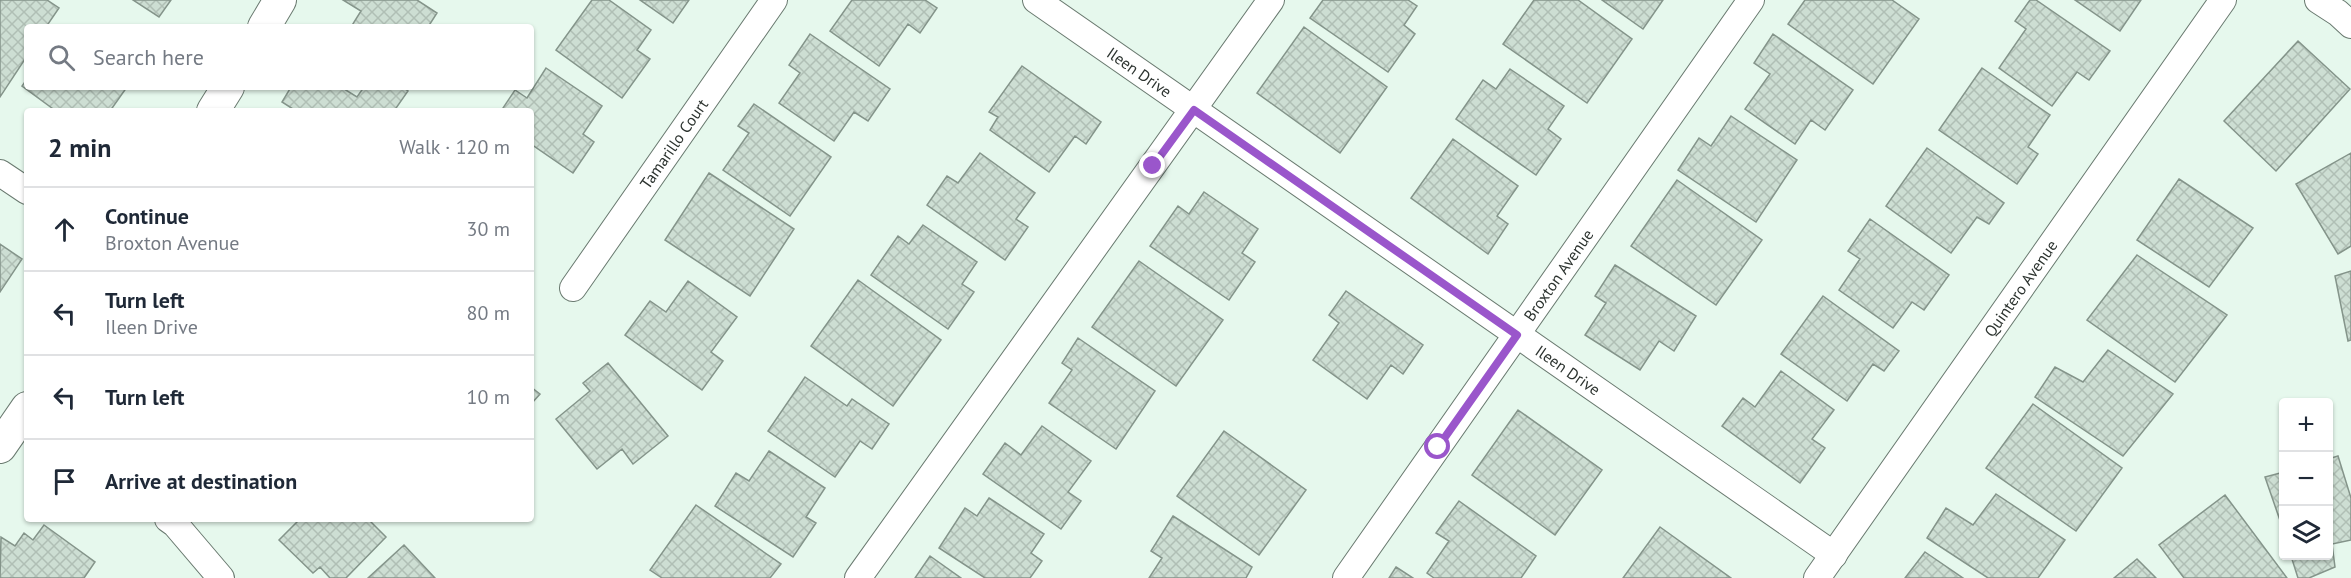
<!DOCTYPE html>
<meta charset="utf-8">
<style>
:root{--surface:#fff;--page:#f6f6f7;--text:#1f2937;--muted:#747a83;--line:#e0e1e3}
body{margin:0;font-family:"PT Sans",sans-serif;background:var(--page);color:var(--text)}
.controls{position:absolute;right:18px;bottom:18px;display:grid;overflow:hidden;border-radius:6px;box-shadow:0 2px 4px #0004}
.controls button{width:54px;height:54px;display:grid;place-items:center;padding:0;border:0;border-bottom:2px solid var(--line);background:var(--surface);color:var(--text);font:30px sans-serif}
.stop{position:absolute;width:18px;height:18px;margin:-14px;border:4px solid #9a56cb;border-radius:50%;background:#fff}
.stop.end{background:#9a56cb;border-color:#fff;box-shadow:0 2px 6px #0008}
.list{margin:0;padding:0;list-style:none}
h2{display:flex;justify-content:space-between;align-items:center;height:78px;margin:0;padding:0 24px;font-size:26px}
h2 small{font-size:20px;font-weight:400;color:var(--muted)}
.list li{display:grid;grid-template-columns:39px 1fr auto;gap:18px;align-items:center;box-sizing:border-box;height:84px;padding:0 24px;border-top:2px solid var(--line)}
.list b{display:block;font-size:22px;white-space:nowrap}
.list p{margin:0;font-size:20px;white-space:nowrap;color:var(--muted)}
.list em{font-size:20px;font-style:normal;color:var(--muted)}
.icon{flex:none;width:33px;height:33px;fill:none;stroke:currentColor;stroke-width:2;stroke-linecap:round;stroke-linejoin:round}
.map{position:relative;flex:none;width:2351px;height:578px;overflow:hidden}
.search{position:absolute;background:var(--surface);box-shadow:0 2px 4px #0004;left:24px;top:24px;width:510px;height:66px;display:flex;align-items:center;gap:15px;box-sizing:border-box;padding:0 21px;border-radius:6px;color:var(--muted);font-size:22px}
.panel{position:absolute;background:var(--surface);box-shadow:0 2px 4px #0004;left:24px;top:108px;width:510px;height:414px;border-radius:6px}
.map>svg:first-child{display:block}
.building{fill:url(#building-cross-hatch);stroke:#84948a;stroke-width:1.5}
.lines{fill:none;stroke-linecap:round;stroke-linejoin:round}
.minor-casing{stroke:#6a7a70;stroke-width:28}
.tertiary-casing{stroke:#6a7a70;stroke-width:34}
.minor{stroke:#fff;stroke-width:26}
.tertiary{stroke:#fff;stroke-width:32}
.route{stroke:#9a56cb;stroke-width:8}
.labels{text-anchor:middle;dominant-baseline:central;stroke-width:4.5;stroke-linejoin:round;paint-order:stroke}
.street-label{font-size:16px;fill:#2d3430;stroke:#fff}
</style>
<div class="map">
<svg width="2351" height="578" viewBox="0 0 2351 578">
<defs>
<pattern id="building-cross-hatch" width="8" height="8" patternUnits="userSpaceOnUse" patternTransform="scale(1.5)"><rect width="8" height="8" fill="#cdded3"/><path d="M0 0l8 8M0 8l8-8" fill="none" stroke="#b0bfb5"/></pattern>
</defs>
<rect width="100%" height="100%" fill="#e6f8ed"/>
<path class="building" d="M0 0H47L59 8 46 27H27V56L0 97Z
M133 0H171L159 17Z
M343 0H417L437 13 428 27H351L361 11Z
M592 0H609L651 30 637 50 650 59 622 98 556 50Z
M640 0H689L673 23Z
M852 0H925L937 8 920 33 908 24 879 66 830 31Z
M1323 0H1408L1417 6 1404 25 1415 34 1388 72 1310 18Z
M1534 0H1578L1632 39 1587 103 1503 44Z
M1602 0H1663L1643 29Z
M1805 0H1892L1919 19 1873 84 1788 24Z
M2030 0H2036L2110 51 2089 80 2077 72 2052 106 1999 68 2026 29 2015 21Z
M2075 0H2141L2120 31Z
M1304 27 1387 87 1340 153 1257 93Z
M810 34 890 89 868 121 854 112 834 141 779 103 800 73 789 65Z
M1773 34 1853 90 1825 130 1811 120 1795 144 1745 109 1770 74 1754 63Z
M2298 41 2350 89 2276 171 2224 121Z
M1022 66 1101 122 1086 144 1075 136 1049 172 990 130 998 117 989 112Z
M546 68 602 106 583 134 594 142 573 173 531 144V111H501L515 90 527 98Z
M1982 68 2050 115 2028 147 2038 154 2017 184 1939 130Z
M1510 69 1564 106 1548 129 1561 139 1536 175 1456 119 1483 80 1496 89Z
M27 79V87H127L110 111H56L22 86Z
M291 87H341L357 97 364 87H402L408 91 394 111H296L282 102Z
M754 104 831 157 790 216 723 170 749 133 738 126Z
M1731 116 1797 160 1756 222 1678 170 1699 138 1711 146Z
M1453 139 1518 186 1497 216 1508 224 1488 254 1411 198Z
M1927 148 2004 203 1989 224 1977 217 1951 253 1886 206Z
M980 153 1035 193 1016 219 1028 227 1005 260 927 205 947 176 958 183Z
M2351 153V246L2338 254 2296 184Z
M709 173 794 229 750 296 665 240Z
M2179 179 2253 228 2209 287 2137 240Z
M1677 180 1762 240 1716 305 1631 246Z
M1204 192 1258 229 1242 253 1255 262 1229 300 1150 246 1178 206 1189 214Z
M1870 219 1949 275 1924 310 1912 302 1893 328 1839 290 1860 259 1848 251Z
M923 225 977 262 962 284 974 292 948 329 871 275 898 236 909 244Z
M0 244 22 259 0 292Z
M2137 255 2227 315 2175 382 2087 320Z
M1139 261 1223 320 1176 386 1092 327Z
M1615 265 1696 316 1674 351 1659 341 1640 370 1585 335 1606 303 1595 296Z
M2351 271V340L2348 341 2335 276Z
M858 280 941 340 893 406 811 346Z
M688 281 737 317 711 352 723 361 702 390 625 335 650 301 666 312Z
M1346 291 1423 345 1403 374 1391 365 1367 399 1313 360 1339 323 1329 315Z
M1823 296 1899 351 1884 371 1873 364 1847 401 1781 354Z
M1078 338 1155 391 1116 449 1049 403 1072 370 1062 363Z
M2108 350 2173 394 2123 456 2035 397 2055 367 2083 382Z
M608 363 668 436 633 464 622 449 597 469 556 419 590 391 583 383Z
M1781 371 1834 410 1812 439 1825 448 1800 483 1722 426 1743 398 1755 407Z
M805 377 847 406 852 399 889 424 872 449 860 441 835 477 768 431Z
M531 387 540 394 531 404Z
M2033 404 2122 468 2076 531 1986 468Z
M1518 410 1602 470 1555 535 1472 475Z
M1042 426 1091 461 1068 492 1081 501 1061 529 983 474 1005 443 1021 455Z
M1224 431 1306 490 1259 555 1177 496Z
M769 451 825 488 806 517 816 523 793 557 715 506 736 473 749 481Z
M2338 456 2351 498V540L2332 544 2335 567 2309 578H2298L2291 556H2328V459Z
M2284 472V532L2265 477Z
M1996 494 2065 540 2038 578H1988L1927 538 1946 508 1973 525Z
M2225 495 2287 578H2184L2159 545Z
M989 498 1044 534 1031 553 1042 561 1030 578H985L939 548 965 508 977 516Z
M1459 501 1536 556 1521 578H1434L1427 573 1449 541 1436 533Z
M696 505 781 564 770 578H662L650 570Z
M1173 516 1252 567 1246 578H1149L1162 558 1151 551Z
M300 519H368L386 537 346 578H330L320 567 313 573 279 540Z
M44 525 95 562 84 578H0L1 537 15 546 24 533 33 540Z
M1660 527 1731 578H1623Z
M404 545 435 578H368Z
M1925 552 1963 578H1905Z
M930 556 961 578H915Z
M2137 559 2156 578H2114Z
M1396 567 1413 578H1389Z"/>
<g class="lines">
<defs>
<g id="minor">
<path id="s1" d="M1036 0 1834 555"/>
<path d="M2318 0 2338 13 2351 25"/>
<path d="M0 173 27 191"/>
<path id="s2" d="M573 288 774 0"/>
<path d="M168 519 175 524 221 578"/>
<path d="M858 578 1271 0"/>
<path id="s3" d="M1346 578 1751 0"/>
<path id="s4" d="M1817 578 2223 0"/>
</g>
<path id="tertiary" d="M264 27 280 0
M213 111 228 87
M0 447 27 408"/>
</defs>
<use href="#minor" class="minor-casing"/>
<use href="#tertiary" class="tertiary-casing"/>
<use href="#minor" class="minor"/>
<use href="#tertiary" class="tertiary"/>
</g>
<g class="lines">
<path class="route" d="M1153 166 1194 110 1517 335 1438 447"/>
</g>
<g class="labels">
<g class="street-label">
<text stroke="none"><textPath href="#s1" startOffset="126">Ileen Drive</textPath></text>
<text stroke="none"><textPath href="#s2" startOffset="176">Tamarillo Court</textPath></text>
<text stroke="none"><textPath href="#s3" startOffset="370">Broxton Avenue</textPath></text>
<text stroke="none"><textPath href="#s4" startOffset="354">Quintero Avenue</textPath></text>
<text stroke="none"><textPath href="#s1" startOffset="648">Ileen Drive</textPath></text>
</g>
</g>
</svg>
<div class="controls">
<button>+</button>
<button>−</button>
<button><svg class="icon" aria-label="layers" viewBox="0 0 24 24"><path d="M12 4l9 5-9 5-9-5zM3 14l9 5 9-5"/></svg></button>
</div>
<div class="stop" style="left:1438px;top:447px"></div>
<div class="stop end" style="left:1153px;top:166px"></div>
<div class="search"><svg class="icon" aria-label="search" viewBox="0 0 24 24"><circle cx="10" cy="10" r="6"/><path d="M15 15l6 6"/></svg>Search here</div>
<section class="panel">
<h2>2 min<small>Walk · 120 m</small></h2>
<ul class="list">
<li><svg class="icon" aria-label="ahead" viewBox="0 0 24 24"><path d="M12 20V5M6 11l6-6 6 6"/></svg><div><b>Continue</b><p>Broxton Avenue</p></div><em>30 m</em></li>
<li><svg class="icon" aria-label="left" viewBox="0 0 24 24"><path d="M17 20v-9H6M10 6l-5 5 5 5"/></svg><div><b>Turn left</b><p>Ileen Drive</p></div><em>80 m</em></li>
<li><svg class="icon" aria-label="left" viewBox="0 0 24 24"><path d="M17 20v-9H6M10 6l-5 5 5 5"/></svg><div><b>Turn left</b></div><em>10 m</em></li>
<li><svg class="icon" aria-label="arrive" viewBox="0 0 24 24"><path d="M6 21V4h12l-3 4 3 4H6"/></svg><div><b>Arrive at destination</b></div></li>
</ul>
</section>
</div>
